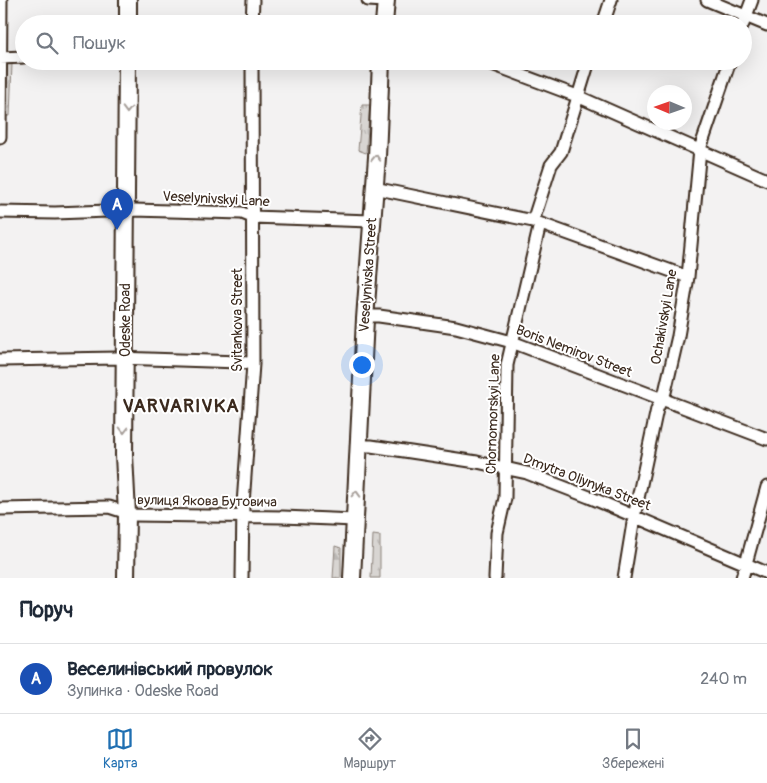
<!DOCTYPE html>
<html lang="uk">
<meta charset="utf-8">
<style>
:root{--surface:#fff;--page:#f6f6f7;--text:#1f2937;--muted:#747a83;--line:#e0e1e3;--accent:#1f6fb2}
body{margin:0;font-family:Pangolin,sans-serif;background:var(--page);color:var(--text)}
.compass{position:absolute;left:647px;top:85px;width:45px;height:45px;border-radius:50%;background:var(--surface);box-shadow:0 5px 20px #0002;rotate:272deg}
.you{position:absolute;left:361px;top:364px;width:18px;height:18px;margin:-12px;border:4px solid #fff;border-radius:50%;background:#1a73e8;box-shadow:0 0 0 8px #1a73e833}
.badge{display:grid;place-items:center;width:32px;height:32px;border-radius:50%;background:var(--accent);color:#fff;font-size:16px;font-weight:700}
.pin{position:absolute;translate:-50% -41px;filter:drop-shadow(0 1px 2px #0008)}
.pin::after{content:'';position:absolute;top:26px;width:18px;height:15px;background:inherit;clip-path:polygon(0 0,100% 0,50% 100%)}
.list{margin:0;padding:0;list-style:none}
h2{display:flex;justify-content:space-between;align-items:center;height:65px;margin:0;padding:0 20px;font-size:21px}
h2 small{font-size:16px;font-weight:400;color:var(--muted)}
.list li{display:grid;grid-template-columns:32px 1fr auto;gap:15px;align-items:center;box-sizing:border-box;height:70px;padding:0 20px;border-top:1px solid var(--line)}
.list b{display:block;font-size:19px;white-space:nowrap}
.list p{margin:0;font-size:16px;white-space:nowrap;color:var(--muted)}
.list em{font-size:16px;font-style:normal;color:var(--muted)}
.icon{flex:none;width:28px;height:28px;fill:none;stroke:currentColor;stroke-width:2;stroke-linecap:round;stroke-linejoin:round}
.map{position:relative;flex:none;width:767px;height:578px;overflow:hidden}
.search{position:absolute;background:var(--surface);box-shadow:0 5px 20px #0002;left:15px;right:15px;top:15px;height:55px;display:flex;align-items:center;gap:12px;box-sizing:border-box;padding:0 18px;border-radius:28px;color:var(--muted);font-size:19px}
.sheet{height:135px;background:var(--surface)}
nav{display:flex;justify-content:space-around;align-items:center;box-sizing:border-box;height:70px;border-top:1px solid var(--line);background:var(--surface);font-size:14px;color:var(--muted)}
nav a{display:grid;justify-items:center;gap:2px}
nav .on{color:var(--accent)}
.map>svg:first-child{display:block}
.grass{fill:url(#grass-tufts);stroke:#8a8078}
.forest{fill:url(#forest-firs);stroke:#8a8078}
.lines{fill:none;stroke-linecap:round;stroke-linejoin:round}
.minor-casing{stroke:#3b2a1e;stroke-width:15}
.highway-casing{stroke:#3b2a1e;stroke-width:20}
.minor{stroke:#fff;stroke-width:11}
.highway{stroke:#fff;stroke-width:16}
.oneway{stroke:#a79f9a}
.labels{text-anchor:middle;dominant-baseline:central;stroke-width:4;stroke-linejoin:round;paint-order:stroke}
.street-label{font-size:14px;fill:#3b2a1e;stroke:#fff}
.district-label{font-size:19px;font-weight:bold;letter-spacing:1px;fill:#3b2a1e;stroke:#fff}
</style>
<div class="map">
<svg width="767" height="578" viewBox="0 0 767 578">
<defs>
<pattern id="grass-tufts" width="24" height="20" patternUnits="userSpaceOnUse" patternTransform="scale(1.25)"><rect width="24" height="20" fill="#d8d5d2"/><path d="M3 7l-1-3M5 7V3M7 7l1-3M15 17l-1-3M17 17v-4M19 17l1-3" fill="none" stroke="#bab7b4"/></pattern>
<pattern id="forest-firs" width="22" height="20" patternUnits="userSpaceOnUse" patternTransform="scale(1.25)"><rect width="22" height="20" fill="#d8d5d2"/><path d="M5 1l3.5 6h-7zM16 11l3.5 6h-7z" fill="#bab7b4"/></pattern>
</defs>
<rect width="100%" height="100%" fill="#f3f2f2"/>
<filter id="ink" filterUnits="userSpaceOnUse"><feTurbulence type="fractalNoise" baseFrequency=".02" numOctaves="2"/><feDisplacementMap in="SourceGraphic" scale="10" xChannelSelector="R" yChannelSelector="G"/><feConvolveMatrix kernelMatrix="1 2 1 2 8 2 1 2 1" color-interpolation-filters="sRGB"/></filter>
<g filter="url(#ink)">
<path class="grass" d="M24 60 23 64H12L10 116H3L7 65 9 61Z
M362 105H370L366 153 358 150Z
M373 535 380 536V578H371Z"/>
<path class="forest" d="M335 546 341 548V578H333Z"/>
<g class="lines">
<defs>
<path id="minor" d="M368 0 386 1
M707 0 767 25
M252 24 253 0
M603 24 611 0
M743 24 752 0
M0 58 24 57
M484 61 577 96 767 180
M0 137 1 0
M374 188 533 221 688 277
M0 212 55 213 134 210 242 213 252 217 371 221
M533 221 551 165 561 152 589 61
M365 316H379L456 327 512 342 767 439
M0 360 118 358 240 362 253 364
M358 446H371L477 462 527 473 589 497 767 573
M0 509 109 507 134 515 283 517 355 520
M242 578 243 504 253 364 252 61
M495 578 497 533 505 498 507 365 540 224
M624 578 634 517 657 409 665 392 678 336 688 277 700 149 730 61
M742 578 767 487"/>
<path id="highway" d="M128 24V0
M384 24 386 0
M126 578 127 514 124 455 127 61
M352 578 365 319 377 157 381 61"/>
</defs>
<use href="#minor" class="minor-casing"/>
<use href="#highway" class="highway-casing"/>
<use href="#minor" class="minor"/>
<use href="#highway" class="highway"/>
</g>
<defs><path id="oneway-chevron" d="M-2-3.5L2.5 0L-2 3.5" fill="none" stroke-width="1.6" stroke-linecap="round" stroke-linejoin="round" transform="scale(1.25)"/></defs>
<g class="oneway">
<use href="#oneway-chevron" transform="translate(127 110) rotate(91)"/>
<use href="#oneway-chevron" transform="translate(376 158) rotate(-87)"/>
<use href="#oneway-chevron" transform="translate(124 430) rotate(90)"/>
<use href="#oneway-chevron" transform="translate(356 494) rotate(-88)"/>
</g>
</g>
<g class="labels">
<g class="street-label">
<text transform="translate(216 199) rotate(3)">Veselynivskyi Lane</text>
<text transform="translate(368 275) rotate(-86)">Veselynivska Street</text>
<text transform="translate(664 317) rotate(-80)">Ochakivskyi Lane</text>
<text transform="translate(125 320) rotate(-90)">Odeske Road</text>
<text transform="translate(237 320) rotate(-90)">Svitankova Street</text>
<text transform="translate(574 351) rotate(21)">Boris Nemirov Street</text>
<text transform="translate(493 414) rotate(-88)">Chornomorskyi Lane</text>
<text transform="translate(587 482) rotate(21)">Dmytra Oliynyka Street</text>
<text transform="translate(207 501) rotate(1)">вулиця Якова Бутовича</text>
</g>
<g class="district-label">
<text x="181" y="406">VARVARIVKA</text>
</g>
</g>
</svg>
<svg class="compass" viewBox="-18 -18 36 36"><path d="M0-13l5 13h-10z" fill="#e53935"/><path d="M0 13l5-13h-10z" fill="#747a83"/></svg>
<div class="you"></div>
<div class="pin badge" style="left:117px;top:230px;background:#1a4fb4">A</div>
<div class="search"><svg class="icon" aria-label="search" viewBox="0 0 24 24"><circle cx="10" cy="10" r="6"/><path d="M15 15l6 6"/></svg>Пошук</div>
</div>
<section class="sheet">
<h2>Поруч<small></small></h2>
<ul class="list">
<li><span class="badge" style="background:#1a4fb4">A</span><div><b>Веселинівський провулок</b><p>Зупинка · Odeske Road</p></div><em>240 m</em></li>
</ul>
</section>
<nav>
<a class="on"><svg class="icon" aria-label="map" viewBox="0 0 24 24"><path d="M3 6l6-2 6 2 6-2v14l-6 2-6-2-6 2zM9 4v14M15 6v14"/></svg>Карта</a>
<a><svg class="icon" aria-label="directions" viewBox="0 0 24 24"><path d="M12 3l9 9-9 9-9-9zM9 14v-3h6M13 9l2 2-2 2"/></svg>Маршрут</a>
<a><svg class="icon" aria-label="saved" viewBox="0 0 24 24"><path d="M7 4h10v16l-5-4-5 4z"/></svg>Збережені</a>
</nav>
